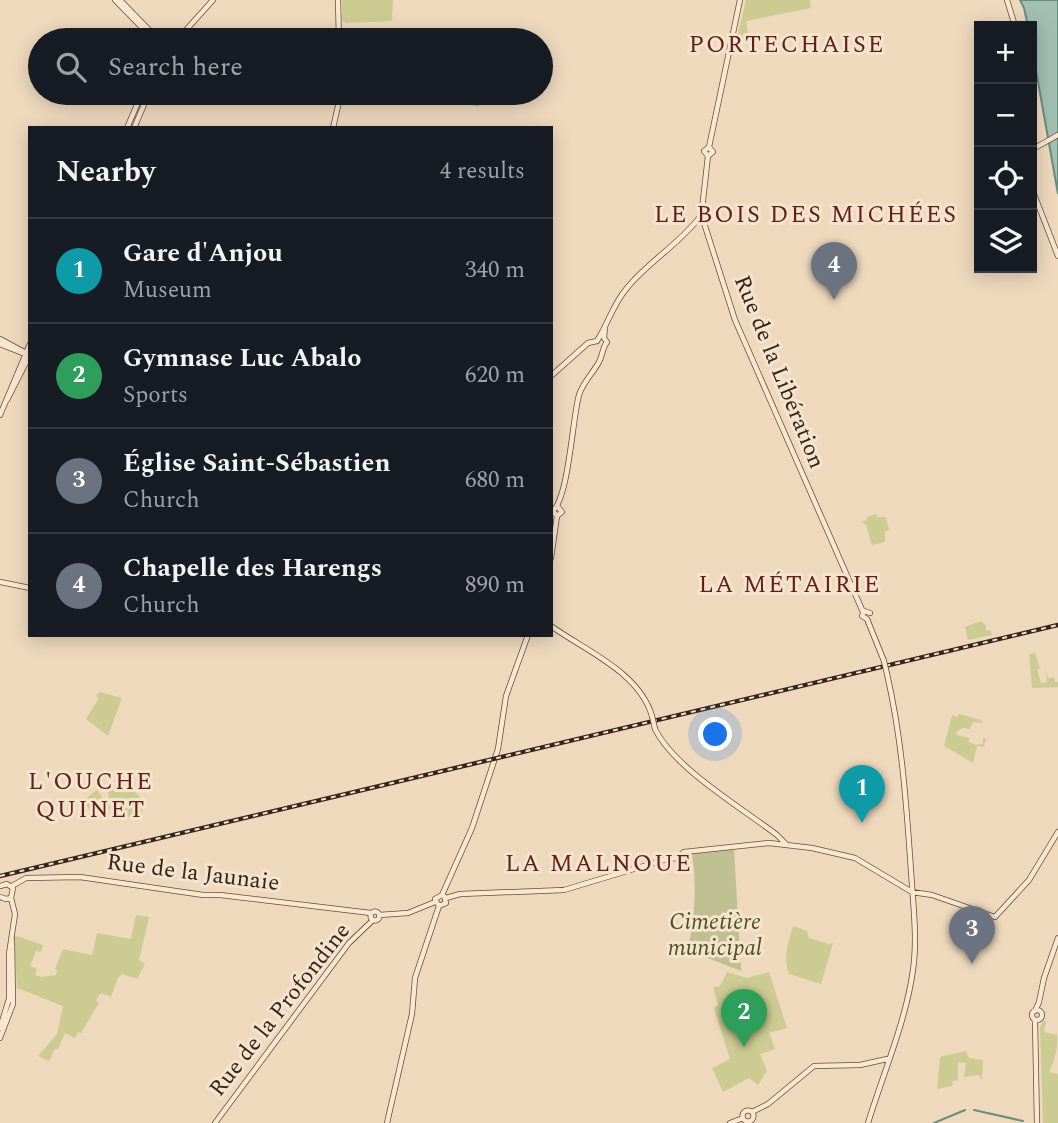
<!DOCTYPE html>
<meta charset="utf-8">
<style>
:root{--surface:#171b24;--page:#242831;--text:#f1f3f6;--muted:#9ea1a6;--line:#363941;--accent:#0b8043}
body{margin:0;font-family:Spectral,serif;background:var(--page);color:var(--text)}
.controls{position:absolute;right:21px;top:21px;display:grid;overflow:hidden;border-radius:0px;box-shadow:0 4px 18px #0003}
.controls button{width:63px;height:63px;display:grid;place-items:center;padding:0;border:0;border-bottom:2px solid var(--line);background:var(--surface);color:var(--text);font:35px sans-serif}
.you{position:absolute;left:716px;top:735px;width:24px;height:24px;margin:-18px;border:5px solid #fff;border-radius:50%;background:#1a73e8;box-shadow:0 0 0 10px #1a73e833}
.badge{display:grid;place-items:center;width:46px;height:46px;border-radius:50%;background:var(--accent);color:#fff;font-size:23px;font-weight:700}
.pin{position:absolute;translate:-50% -58px;filter:drop-shadow(0 2px 4px #0008)}
.pin::after{content:'';position:absolute;top:37px;width:24px;height:21px;background:inherit;clip-path:polygon(0 0,100% 0,50% 100%)}
.list{margin:0;padding:0;list-style:none}
h2{display:flex;justify-content:space-between;align-items:center;height:91px;margin:0;padding:0 28px;font-size:30px}
h2 small{font-size:23px;font-weight:400;color:var(--muted)}
.list li{display:grid;grid-template-columns:46px 1fr auto;gap:21px;align-items:center;box-sizing:border-box;height:105px;padding:0 28px;border-top:2px solid var(--line)}
.list b{display:block;font-size:26px;white-space:nowrap}
.list p{margin:0;font-size:23px;white-space:nowrap;color:var(--muted)}
.list em{font-size:23px;font-style:normal;color:var(--muted)}
.icon{flex:none;width:38px;height:38px;fill:none;stroke:currentColor;stroke-width:2;stroke-linecap:round;stroke-linejoin:round}
.map{position:relative;flex:none;width:1058px;height:1123px;overflow:hidden}
.search{position:absolute;background:var(--surface);box-shadow:0 4px 18px #0003;left:28px;top:28px;width:525px;height:77px;display:flex;align-items:center;gap:18px;box-sizing:border-box;padding:0 24px;border-radius:38px;color:var(--muted);font-size:26px}
.panel{position:absolute;background:var(--surface);box-shadow:0 4px 18px #0003;left:28px;top:126px;width:525px;height:511px;border-radius:0px}
.map>svg:first-child{display:block}
.green{fill:#cccb92}
.cemetery{fill:#c0bf91}
.water{fill:#a1bfb2;stroke:#698d7f;stroke-width:2}
.lines{fill:none;stroke-linecap:round;stroke-linejoin:round}
.stream{stroke:#698d7f;stroke-width:2}
.secondary-casing{stroke:#684b3a;stroke-width:6}
.secondary{stroke:#f9e7d0;stroke-width:4.5}
.rail-casing{stroke:#35241b;stroke-width:4.5}
.rail{stroke:#f5e4cd;stroke-width:2;stroke-dasharray:5;stroke-linecap:butt}
.secondary-bridge-casing{stroke:#684b3a;stroke-width:6;stroke-linecap:butt}
.secondary-bridge{stroke:#f9e7d0;stroke-width:4.5}
.labels{text-anchor:middle;dominant-baseline:central;stroke-width:6;stroke-linejoin:round;paint-order:stroke}
.street-label{font-size:23px;fill:#35241b;stroke:#f5e4cd}
.park-label{font-size:23px;font-style:italic;fill:#4c5222;stroke:#f5e4cd}
.neighbourhood-label{font-size:24px;letter-spacing:2px;fill:#62201a;stroke:#f5e4cd}
</style>
<div class="map">
<svg width="1058" height="1123" viewBox="0 0 1058 1123">
<rect width="100%" height="100%" fill="#eed9bd"/>
<path class="green" d="M342 0H393L392 21 346 23 342 20Z
M746 0H810L811 8 746 21 749 41 736 43Z
M458 93H494L478 107 455 102Z
M876 514 877 517H886L889 530 885 532V542L872 545 866 525 862 522 866 520 867 517Z
M981 621 986 626V630L991 631 992 635 968 640 965 627Z
M1035 653 1040 668 1037 670 1041 683 1047 682 1045 668 1048 678 1054 677 1055 682H1058V687L1032 688 1029 654Z
M100 692 122 698 108 736 86 719 99 698 96 696Z
M959 714 981 720 983 723 973 722 970 729 963 728 957 731 956 735 969 738V742L976 745 983 744V738L988 740 985 741 984 746 986 747 977 746 973 763 944 746 952 715 957 717Z
M117 785C130 786 143 795 144 808L139 815 128 817 110 803 108 792Z
M97 790 111 808 97 819 83 801Z
M136 915 149 917 139 960 145 964 137 979 122 974 118 978 111 997 101 993 96 1000 99 1003 81 1033 78 1032 75 1038 65 1033 58 1049H55L49 1061 38 1056 57 1034 63 1006 17 988 14 935 43 945 41 952 36 951 30 966 37 969 35 975 42 977 56 975 57 970 55 969 63 949 92 955 97 933 131 939Z
M793 926 807 931 809 938 829 944 833 943 821 984 789 974C783 957 788 943 793 926Z
M727 972 747 978 769 972 787 1028 769 1033 775 1049 760 1054 767 1071 758 1085 749 1078 723 1092 712 1068 730 1059 714 1008 718 1005 713 987 720 986Z
M1043 1021H1046L1044 1032 1057 1035C1058 1049 1055 1059 1049 1072L1058 1074V1123H1043L1040 1028Z
M966 1051 969 1058 983 1060 982 1080 979 1075 964 1077 966 1063 958 1062V1080L953 1081 952 1086 937 1089 940 1057Z"/>
<path class="cemetery" d="M734 849 741 971 690 951 688 948C695 918 697 884 692 854Z"/>
<path class="water" d="M1020 0H1058V194L1032 48V26H1028L1024 8Z"/>
<g class="lines">
<path class="stream" d="M974 1110 1023 1121
M934 1123 965 1110"/>
<defs>
<path id="secondary" d="M115 0 154 40
M120 0 159 40
M338 0 339 40
M1007 0 1015 26
M177 40 213 0
M127 128 142 93
M134 128 149 93
M333 128 341 93
M709 147 713 152 708 156 702 209 706 213 703 218 705 226 735 320 863 612
M1033 149 1058 135
M708 156 704 151 709 147 740 0
M1032 181 1034 184 1032 188
M1032 189 1058 256
M0 339 26 353
M597 341C608 324 613 304 627 288 648 262 678 245 699 218
M0 344 25 354
M551 376 588 343 597 341
M7 400 30 355
M0 415 30 344
M557 516 553 511C569 495 572 421 579 395 583 382 593 373 599 362 603 355 602 348 607 342L604 338 605 326
M551 558 557 516 562 512 558 507
M0 582 30 588
M870 613 864 611 862 616 867 619 884 661
M551 626C586 651 639 672 652 716
M655 729C674 768 742 808 777 835L786 844
M498 749 506 696 528 635
M0 886 7 884 13 888 11 898 15 914 9 954V999L0 1028
M12 886 26 878 80 877 203 895H220L371 913
M0 897 6 899 11 898
M446 898 460 894 564 890 667 859 677 858 684 852 769 843 812 848 855 858 912 892 932 895 995 917 1029 880 1058 832
M439 906 435 899 442 895 472 828 498 749
M439 906 446 903 444 896
M370.5 916a4.5 4.5 0 1 1 9 0a4.5 4.5 0 1 1-9 0Z
M379 915 408 913 435 902
M1032 1015a5 5 0 1 1 10 0a5 5 0 1 1-10 0Z
M1035 1011 1039 1002 1044 978 1058 938
M1035 1020 1037 1123
M0 1038 13 1004 12 940
M742.5 1116a5.5 5.5 0 1 1 11 0a5.5 5.5 0 1 1-11 0Z
M752 1112 768 1104 814 1066 860 1065 887 1059
M215 1123 349 943 373 920
M387 1123 412 1014 415 978 439 906
M730 1123 743 1118
M868 1123C883 1074 906 1021 913 970 917 942 914 913 912 885 907 814 903 743 887 674"/>
</defs>
<use href="#secondary" class="secondary-casing"/>
<use href="#secondary" class="secondary"/>
<defs>
<path id="rail" d="M0 876 1058 625"/>
</defs>
<use href="#rail" class="rail-casing"/>
<use href="#rail" class="rail"/>
<defs>
<path id="secondary-bridge" d="M884 661 887 674
M652 716 655 729"/>
</defs>
<use href="#secondary-bridge" class="secondary-bridge-casing"/>
<use href="#secondary-bridge" class="secondary-bridge"/>
</g>
<g class="labels">
<g class="street-label">
<text transform="translate(779 372) rotate(68)">Rue de la Libération</text>
<text transform="translate(193 873) rotate(7)">Rue de la Jaunaie</text>
<text transform="translate(280 1010) rotate(-52)">Rue de la Profondine</text>
</g>
<g class="park-label">
<text x="715" y="922">Cimetière<tspan x="715" dy="26">municipal</tspan></text>
</g>
<g class="neighbourhood-label">
<text x="787" y="45">PORTECHAISE</text>
<text x="806" y="215">LE BOIS DES MICHÉES</text>
<text x="790" y="585">LA MÉTAIRIE</text>
<text x="91" y="782">L'OUCHE<tspan x="91" dy="28">QUINET</tspan></text>
<text x="599" y="864">LA MALNOUE</text>
</g>
</g>
</svg>
<div class="controls">
<button>+</button>
<button>−</button>
<button><svg class="icon" aria-label="locate" viewBox="0 0 24 24"><circle cx="12" cy="12" r="6"/><path d="M12 2v4M12 18v4M2 12h4M18 12h4"/></svg></button>
<button><svg class="icon" aria-label="layers" viewBox="0 0 24 24"><path d="M12 4l9 5-9 5-9-5zM3 14l9 5 9-5"/></svg></button>
</div>
<div class="you"></div>
<div class="pin badge" style="left:862px;top:823px;background:#0f9aa8">1</div>
<div class="pin badge" style="left:744px;top:1047px;background:#2e9e5b">2</div>
<div class="pin badge" style="left:972px;top:964px;background:#6b7280">3</div>
<div class="pin badge" style="left:834px;top:300px;background:#6b7280">4</div>
<div class="search"><svg class="icon" aria-label="search" viewBox="0 0 24 24"><circle cx="10" cy="10" r="6"/><path d="M15 15l6 6"/></svg>Search here</div>
<section class="panel">
<h2>Nearby<small>4 results</small></h2>
<ul class="list">
<li><span class="badge" style="background:#0f9aa8">1</span><div><b>Gare d'Anjou</b><p>Museum</p></div><em>340 m</em></li>
<li><span class="badge" style="background:#2e9e5b">2</span><div><b>Gymnase Luc Abalo</b><p>Sports</p></div><em>620 m</em></li>
<li><span class="badge" style="background:#6b7280">3</span><div><b>Église Saint-Sébastien</b><p>Church</p></div><em>680 m</em></li>
<li><span class="badge" style="background:#6b7280">4</span><div><b>Chapelle des Harengs</b><p>Church</p></div><em>890 m</em></li>
</ul>
</section>
</div>
